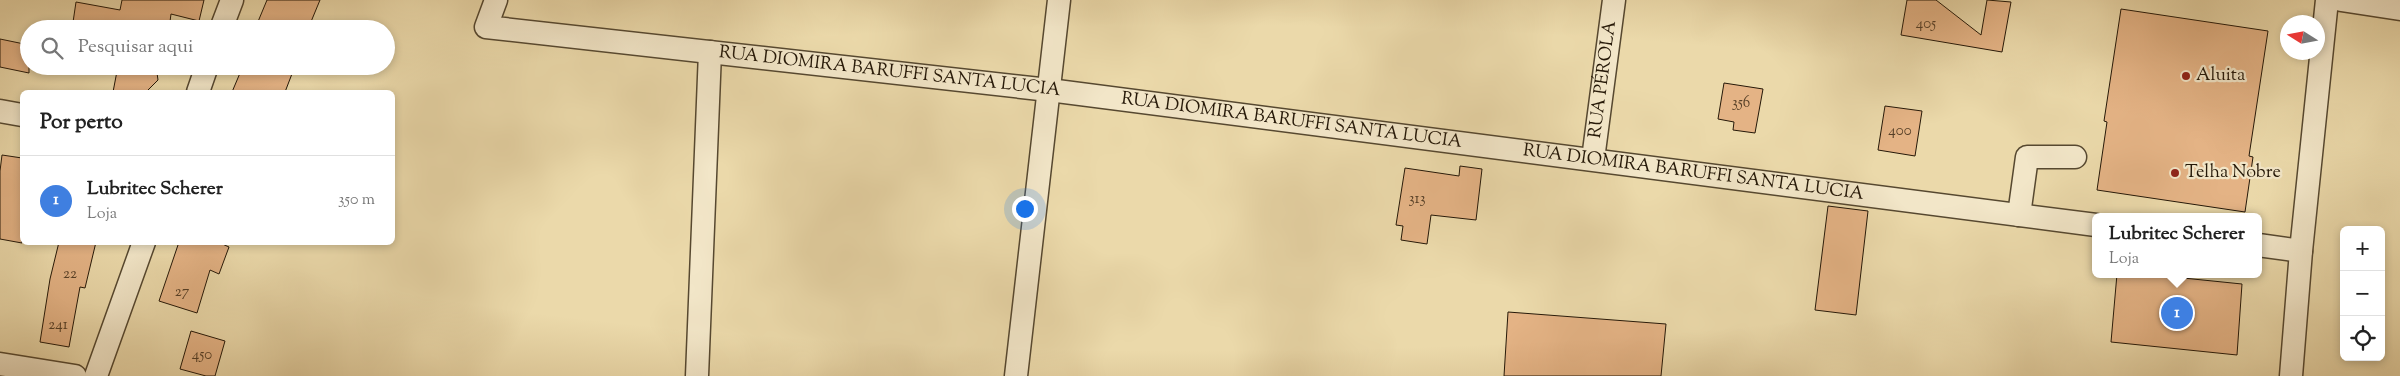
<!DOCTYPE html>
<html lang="pt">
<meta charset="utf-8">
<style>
:root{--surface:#fff;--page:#f6f6f6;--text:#222;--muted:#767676;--line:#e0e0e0;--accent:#1a73e8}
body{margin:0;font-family:"Sorts Mill Goudy",serif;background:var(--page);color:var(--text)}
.controls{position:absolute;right:15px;bottom:15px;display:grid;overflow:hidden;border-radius:8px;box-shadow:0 2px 8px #0003}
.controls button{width:45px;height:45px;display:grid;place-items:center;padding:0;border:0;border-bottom:1px solid var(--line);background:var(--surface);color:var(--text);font:25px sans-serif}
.compass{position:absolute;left:2280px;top:15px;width:45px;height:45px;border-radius:50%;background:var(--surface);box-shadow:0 2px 8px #0003;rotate:281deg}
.you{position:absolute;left:1024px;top:208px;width:18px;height:18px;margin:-12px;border:4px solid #fff;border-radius:50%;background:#1a73e8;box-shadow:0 0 0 8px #1a73e833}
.badge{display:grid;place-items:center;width:32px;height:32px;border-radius:50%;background:var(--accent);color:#fff;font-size:16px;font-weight:700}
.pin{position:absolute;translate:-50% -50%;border:2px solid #fff;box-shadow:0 1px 5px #0006}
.popup{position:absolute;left:2092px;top:213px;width:170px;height:65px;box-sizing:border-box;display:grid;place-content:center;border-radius:8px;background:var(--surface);filter:drop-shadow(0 1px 4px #0005);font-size:16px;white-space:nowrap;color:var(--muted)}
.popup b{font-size:19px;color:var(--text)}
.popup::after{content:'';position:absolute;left:50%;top:100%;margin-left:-10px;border:10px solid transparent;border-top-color:var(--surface)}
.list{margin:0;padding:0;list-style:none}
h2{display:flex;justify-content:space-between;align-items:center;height:65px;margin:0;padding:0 20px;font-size:21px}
h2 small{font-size:16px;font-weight:400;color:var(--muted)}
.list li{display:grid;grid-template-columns:32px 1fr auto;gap:15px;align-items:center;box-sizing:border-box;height:90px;padding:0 20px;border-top:1px solid var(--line)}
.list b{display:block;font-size:19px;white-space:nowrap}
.list p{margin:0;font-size:16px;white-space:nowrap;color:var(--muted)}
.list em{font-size:16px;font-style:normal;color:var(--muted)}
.icon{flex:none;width:28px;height:28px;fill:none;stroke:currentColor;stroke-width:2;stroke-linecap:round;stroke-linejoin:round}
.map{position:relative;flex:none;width:2400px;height:376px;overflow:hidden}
.search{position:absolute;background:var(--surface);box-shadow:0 2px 8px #0003;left:20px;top:20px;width:375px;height:55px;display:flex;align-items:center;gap:12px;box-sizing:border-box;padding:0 18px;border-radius:28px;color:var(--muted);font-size:19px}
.panel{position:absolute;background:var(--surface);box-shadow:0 2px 8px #0003;left:20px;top:90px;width:375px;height:155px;border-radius:8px}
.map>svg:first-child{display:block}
.building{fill:#e4b385;stroke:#251808}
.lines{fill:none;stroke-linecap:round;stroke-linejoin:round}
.minor-casing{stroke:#564830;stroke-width:25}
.minor{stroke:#f2e6c8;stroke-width:22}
.poi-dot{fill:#8f2418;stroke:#f2e6c8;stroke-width:2}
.labels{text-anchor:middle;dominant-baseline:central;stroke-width:4.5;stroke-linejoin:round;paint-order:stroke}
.number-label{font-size:15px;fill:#553f27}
.street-label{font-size:18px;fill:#251808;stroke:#f2e6c8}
.poi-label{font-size:18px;fill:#251808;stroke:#f2e6c8;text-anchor:start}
</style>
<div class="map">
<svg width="2400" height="376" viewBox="0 0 2400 376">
<rect width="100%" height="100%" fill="#ebd9aa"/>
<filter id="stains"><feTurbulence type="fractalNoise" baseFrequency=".004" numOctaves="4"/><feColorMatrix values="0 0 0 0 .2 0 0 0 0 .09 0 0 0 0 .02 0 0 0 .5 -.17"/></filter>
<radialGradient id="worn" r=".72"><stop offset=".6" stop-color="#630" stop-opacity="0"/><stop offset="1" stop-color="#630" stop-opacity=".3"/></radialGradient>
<path class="building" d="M122 0H204L199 21 171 14 169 29H72L76 2 120 10Z
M267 0H320L308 29H269L257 24Z
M1907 0H1936L1981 35 1987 0 2011 2 2002 52 1901 35Z
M2121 9 2268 31 2249 156 2253 157 2245 212 2097 190 2107 122 2104 121Z
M0 39 29 45V73L0 67Z
M118 66H156L158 80 146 92H113Z
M243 66H295L285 92H232Z
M1724 83 1763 89 1755 133 1733 130 1734 122 1718 119Z
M1885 106 1922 111 1915 156 1878 150Z
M2 155 22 158V243L0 239V171Z
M1460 166 1482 169 1476 220 1431 215 1427 244 1401 240 1403 226 1396 225 1405 168 1459 176Z
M1828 206 1868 211 1856 315 1815 310Z
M59 242H96L85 288 80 287 69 347 40 342 50 279Z
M179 242H218L229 247 219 274 210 270 197 313 159 301Z
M2117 274H2144L2242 284 2237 355 2111 342Z
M1508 312 1666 324 1661 376H1504Z
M191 331 225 341 215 376H206L180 369Z"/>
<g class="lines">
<defs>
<g id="minor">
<path id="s1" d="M496 0 486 27 1049 90 2096 225"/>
<path d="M2341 0 2400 9"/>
<path d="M221 29 232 0"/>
<path d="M198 92 207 66"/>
<path d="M0 111 22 115"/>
<path id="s2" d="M1593 159 1614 0"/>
<path d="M2019 215 2027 157H2075"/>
<path d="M2258 245 2301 251"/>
<path d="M0 364 75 376"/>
<path d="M96 376 144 242"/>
<path d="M697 376 710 52"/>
<path d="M1016 376 1059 0"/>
<path d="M2291 376 2301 251 2327 0"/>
</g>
</defs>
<use href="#minor" class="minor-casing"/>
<use href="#minor" class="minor"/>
</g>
<g class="poi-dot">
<circle cx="2186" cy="76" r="5"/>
<circle cx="2175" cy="173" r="5"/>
</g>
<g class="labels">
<g class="number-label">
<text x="1926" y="24">405</text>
<text x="1741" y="103">356</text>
<text x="1900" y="131">400</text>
<text x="1417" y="199">313</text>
<text x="70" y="274">22</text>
<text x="182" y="292">27</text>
<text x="58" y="325">241</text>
<text x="202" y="355">450</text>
</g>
<g class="street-label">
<text stroke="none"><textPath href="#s1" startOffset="435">RUA DIOMIRA BARUFFI SANTA LUCIA</textPath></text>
<text stroke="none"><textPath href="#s2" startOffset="80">RUA PÉROLA</textPath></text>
<text stroke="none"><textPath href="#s1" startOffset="840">RUA DIOMIRA BARUFFI SANTA LUCIA</textPath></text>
<text stroke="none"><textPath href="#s1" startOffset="1245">RUA DIOMIRA BARUFFI SANTA LUCIA</textPath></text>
</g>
<g class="poi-label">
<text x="2196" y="76">Aluita</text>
<text x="2185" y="173">Telha Nobre</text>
</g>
</g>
<rect width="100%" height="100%" filter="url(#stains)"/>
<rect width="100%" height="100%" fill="url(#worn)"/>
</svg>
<div class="controls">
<button>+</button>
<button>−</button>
<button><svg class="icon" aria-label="locate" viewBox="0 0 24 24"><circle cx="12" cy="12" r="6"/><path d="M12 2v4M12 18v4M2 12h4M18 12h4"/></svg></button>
</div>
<svg class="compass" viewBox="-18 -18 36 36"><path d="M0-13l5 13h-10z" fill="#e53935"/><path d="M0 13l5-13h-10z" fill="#767676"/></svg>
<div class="you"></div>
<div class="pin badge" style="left:2177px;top:313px;background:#3f7fe0">1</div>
<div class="popup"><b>Lubritec Scherer</b>Loja</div>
<div class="search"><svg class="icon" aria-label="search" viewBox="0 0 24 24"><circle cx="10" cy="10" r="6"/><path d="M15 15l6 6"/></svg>Pesquisar aqui</div>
<section class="panel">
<h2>Por perto<small></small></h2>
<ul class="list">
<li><span class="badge" style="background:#3f7fe0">1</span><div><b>Lubritec Scherer</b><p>Loja</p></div><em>350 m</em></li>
</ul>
</section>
</div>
